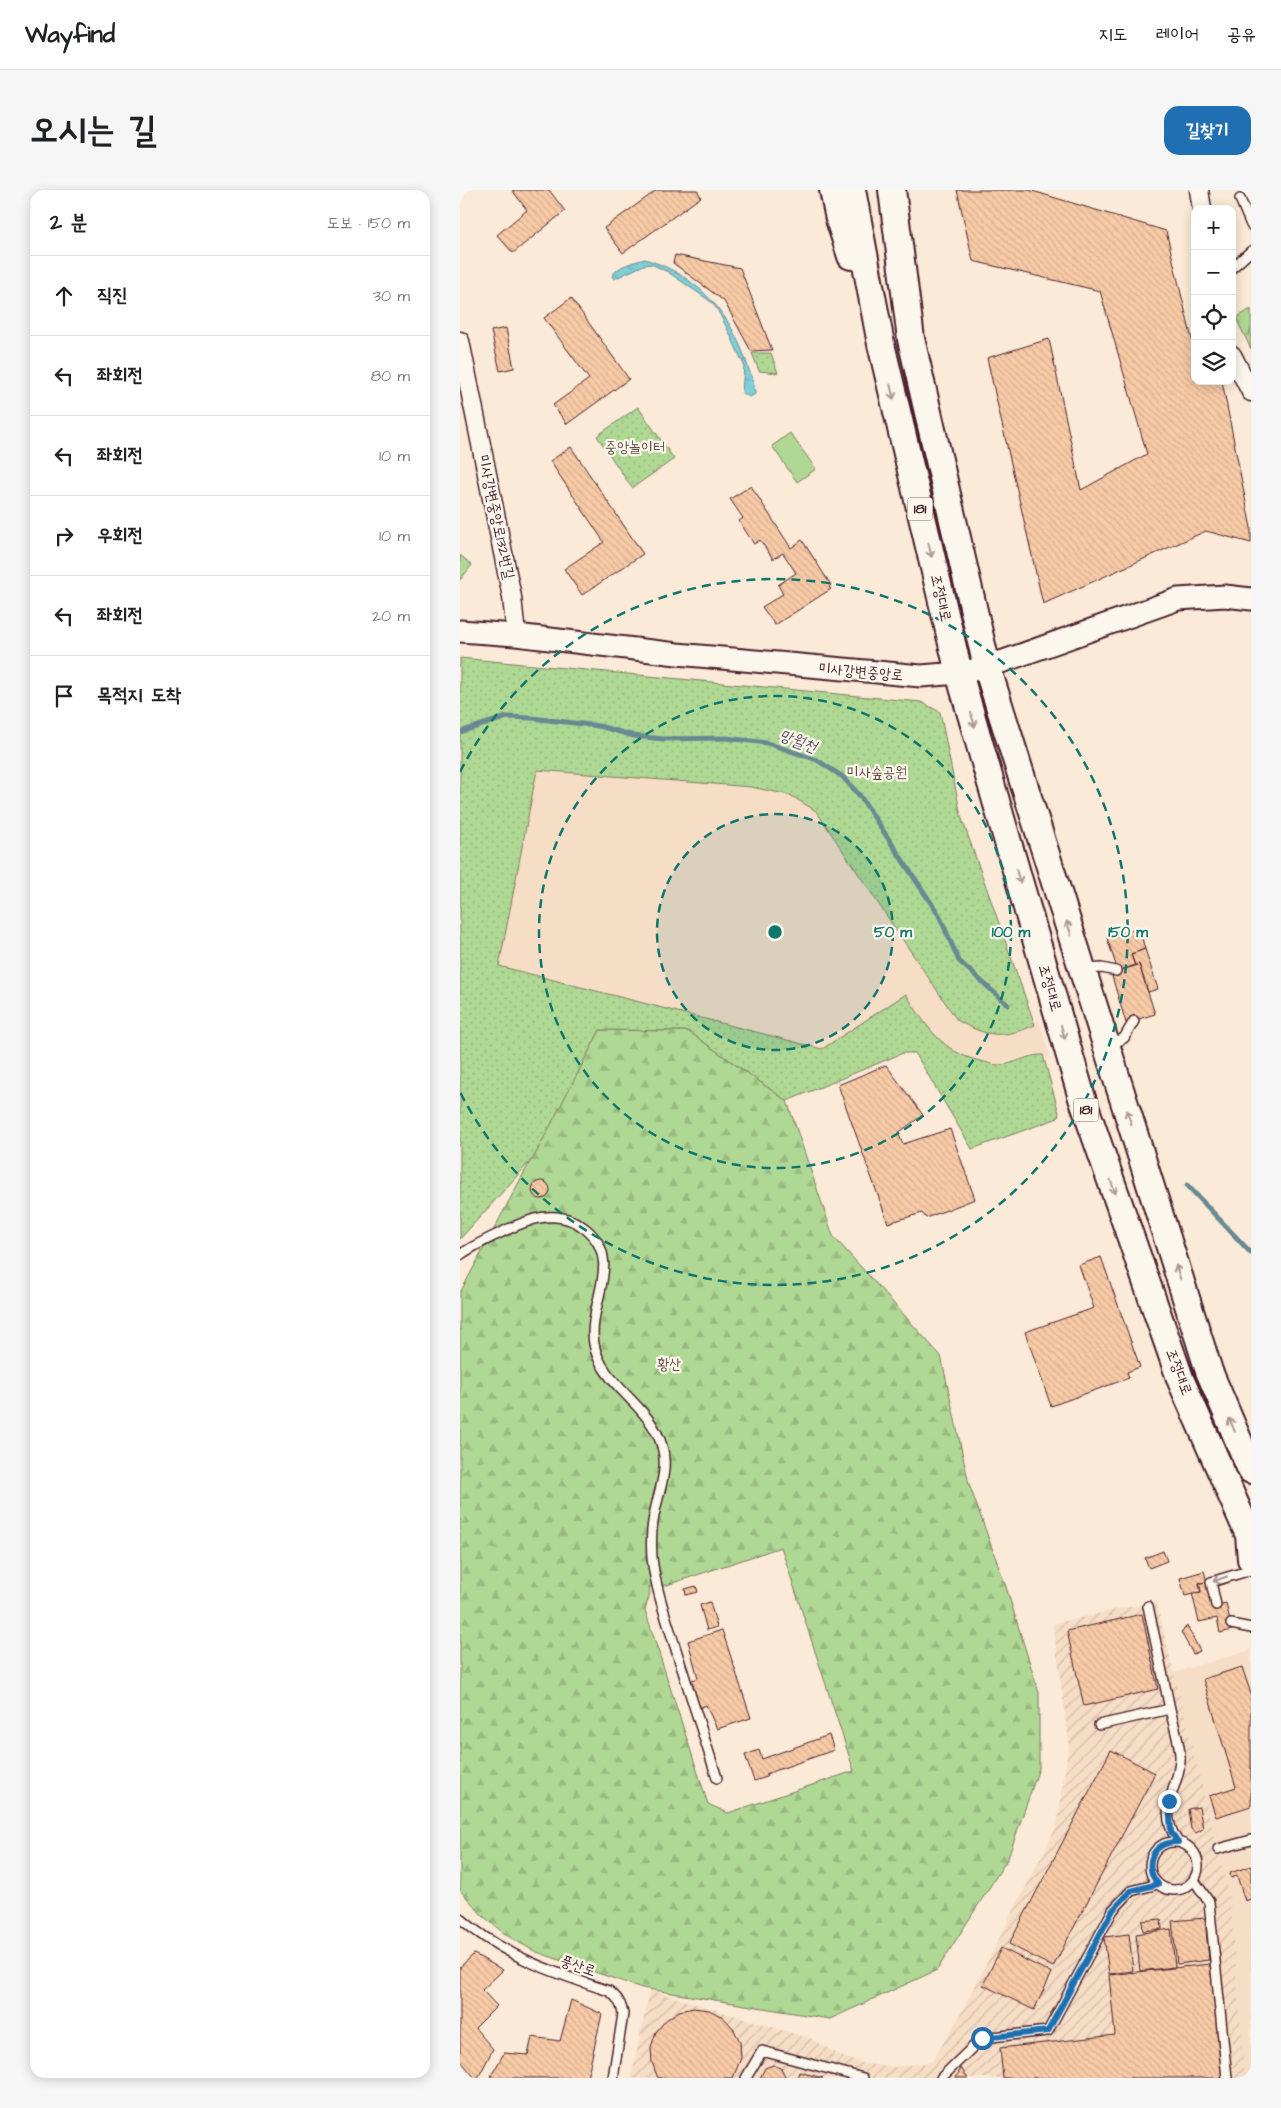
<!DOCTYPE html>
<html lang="ko">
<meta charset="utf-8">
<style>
:root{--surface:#fff;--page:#f6f6f6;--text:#202124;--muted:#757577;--line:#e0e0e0;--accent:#1f6fb2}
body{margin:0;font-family:"Architects Daughter","Poor Story",sans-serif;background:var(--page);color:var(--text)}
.controls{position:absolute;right:15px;top:15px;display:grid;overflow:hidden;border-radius:10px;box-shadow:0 2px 12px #0003}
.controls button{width:45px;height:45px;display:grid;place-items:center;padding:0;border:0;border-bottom:1px solid var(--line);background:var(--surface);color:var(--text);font:25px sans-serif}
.stop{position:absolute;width:15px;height:15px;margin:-11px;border:4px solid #1f6fb2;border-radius:50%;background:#fff}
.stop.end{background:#1f6fb2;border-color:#fff;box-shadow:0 1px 5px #0008}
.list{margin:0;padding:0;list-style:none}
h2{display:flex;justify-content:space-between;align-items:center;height:65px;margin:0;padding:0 20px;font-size:21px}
h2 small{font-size:16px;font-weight:400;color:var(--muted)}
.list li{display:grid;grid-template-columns:32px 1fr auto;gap:15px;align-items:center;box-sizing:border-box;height:80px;padding:0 20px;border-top:1px solid var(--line)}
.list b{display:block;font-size:19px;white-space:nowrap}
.list em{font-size:16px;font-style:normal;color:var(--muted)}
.icon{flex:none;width:28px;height:28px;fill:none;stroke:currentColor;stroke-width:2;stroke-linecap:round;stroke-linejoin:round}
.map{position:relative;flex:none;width:791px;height:1888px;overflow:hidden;border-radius:15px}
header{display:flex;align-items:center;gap:30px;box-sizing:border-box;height:70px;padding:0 25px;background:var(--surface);border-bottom:1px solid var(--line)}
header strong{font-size:24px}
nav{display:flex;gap:28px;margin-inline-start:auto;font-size:18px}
.intro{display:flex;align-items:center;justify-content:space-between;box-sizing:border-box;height:120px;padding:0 30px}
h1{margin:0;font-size:35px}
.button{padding:12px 22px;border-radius:15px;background:var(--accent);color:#fff;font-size:18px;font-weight:700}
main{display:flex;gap:30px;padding:0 30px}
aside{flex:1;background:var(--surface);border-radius:15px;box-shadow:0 2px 12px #0003}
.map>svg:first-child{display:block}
.built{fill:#f6ddc6}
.industrial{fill:url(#industrial-furrows)}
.forest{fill:url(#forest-firs);stroke:#7c7c60;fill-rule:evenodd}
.park{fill:url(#park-dots);stroke:#7c7c60}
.pitch{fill:#afd894;stroke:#7c7c60}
.water{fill:url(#water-ripples);stroke:#698992}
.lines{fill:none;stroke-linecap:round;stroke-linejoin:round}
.stream{stroke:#698992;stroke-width:5}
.building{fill:url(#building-back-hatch);stroke:#4a1f2b}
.service-casing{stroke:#4a1f2b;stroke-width:12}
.minor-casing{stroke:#4a1f2b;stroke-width:21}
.tertiary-casing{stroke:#4a1f2b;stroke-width:25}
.primary-casing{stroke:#4a1f2b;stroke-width:30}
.service{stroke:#fbf7ec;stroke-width:9}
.minor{stroke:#fbf7ec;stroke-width:18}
.tertiary{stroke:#fbf7ec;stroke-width:21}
.primary{stroke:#fbf7ec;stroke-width:26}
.oneway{stroke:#ab9695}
.route{stroke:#1f6fb2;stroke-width:6}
.ring{fill:none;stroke:#0f766e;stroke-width:2.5;stroke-dasharray:9 6}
.labels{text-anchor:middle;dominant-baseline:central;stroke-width:4.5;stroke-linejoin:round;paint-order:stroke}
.shield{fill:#fbf7ec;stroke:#7f6065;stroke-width:1}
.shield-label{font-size:14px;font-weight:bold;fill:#4a1f2b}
.park-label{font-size:15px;fill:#634d45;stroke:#fbf7ec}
.street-label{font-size:15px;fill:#4a1f2b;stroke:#fbf7ec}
.water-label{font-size:16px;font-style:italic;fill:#5a545f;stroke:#fbf7ec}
.centre{fill:#0f766e;stroke:#fbf7ec;stroke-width:2.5}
.ring-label{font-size:15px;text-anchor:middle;font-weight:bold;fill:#0f766e;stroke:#fbf7ec;stroke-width:4.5;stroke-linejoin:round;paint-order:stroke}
</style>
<header>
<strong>Wayfind</strong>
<nav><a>지도</a><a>레이어</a><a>공유</a></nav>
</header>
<div class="intro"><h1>오시는 길</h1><a class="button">길찾기</a></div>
<main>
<aside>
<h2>2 분<small>도보 · 150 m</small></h2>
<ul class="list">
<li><svg class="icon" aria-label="ahead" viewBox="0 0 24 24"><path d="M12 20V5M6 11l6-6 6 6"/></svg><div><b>직진</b></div><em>30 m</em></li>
<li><svg class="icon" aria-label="left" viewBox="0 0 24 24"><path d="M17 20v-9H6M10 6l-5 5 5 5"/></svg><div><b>좌회전</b></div><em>80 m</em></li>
<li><svg class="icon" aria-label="left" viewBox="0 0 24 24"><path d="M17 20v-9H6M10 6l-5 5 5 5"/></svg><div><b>좌회전</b></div><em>10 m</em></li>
<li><svg class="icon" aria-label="right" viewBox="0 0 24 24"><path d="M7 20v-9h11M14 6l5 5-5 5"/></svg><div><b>우회전</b></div><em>10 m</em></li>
<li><svg class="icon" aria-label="left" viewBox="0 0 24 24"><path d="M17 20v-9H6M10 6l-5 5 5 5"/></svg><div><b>좌회전</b></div><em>20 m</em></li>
<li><svg class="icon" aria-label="arrive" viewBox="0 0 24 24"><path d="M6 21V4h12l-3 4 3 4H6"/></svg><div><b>목적지 도착</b></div></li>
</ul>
</aside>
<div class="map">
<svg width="791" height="1888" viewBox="0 0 791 1888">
<defs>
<pattern id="industrial-furrows" width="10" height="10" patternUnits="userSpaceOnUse" patternTransform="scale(1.25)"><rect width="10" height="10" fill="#f6ddc6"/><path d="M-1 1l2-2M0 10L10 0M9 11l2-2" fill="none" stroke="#d4bdaa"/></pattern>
<pattern id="forest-firs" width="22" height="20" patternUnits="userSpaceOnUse" patternTransform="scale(1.25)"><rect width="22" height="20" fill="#afd894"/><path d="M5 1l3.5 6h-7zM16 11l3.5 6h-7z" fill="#98b980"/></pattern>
<pattern id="park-dots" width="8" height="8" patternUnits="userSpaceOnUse" patternTransform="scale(1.25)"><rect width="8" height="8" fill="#afd894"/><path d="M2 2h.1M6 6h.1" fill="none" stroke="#98b980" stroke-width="1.8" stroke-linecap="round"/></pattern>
<pattern id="water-ripples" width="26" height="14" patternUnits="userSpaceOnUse" patternTransform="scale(1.25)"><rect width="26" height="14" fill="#7ecfd7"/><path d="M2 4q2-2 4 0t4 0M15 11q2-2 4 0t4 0" fill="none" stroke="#6eb1b9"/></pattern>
<pattern id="building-back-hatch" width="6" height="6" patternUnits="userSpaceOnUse" patternTransform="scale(1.25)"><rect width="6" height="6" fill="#f8cba7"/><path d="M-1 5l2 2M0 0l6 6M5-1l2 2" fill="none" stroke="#d6ae90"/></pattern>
</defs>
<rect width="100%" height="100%" fill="#faead7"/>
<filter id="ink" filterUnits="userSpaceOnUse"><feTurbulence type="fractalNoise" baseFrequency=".02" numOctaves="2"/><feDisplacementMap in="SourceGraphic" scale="10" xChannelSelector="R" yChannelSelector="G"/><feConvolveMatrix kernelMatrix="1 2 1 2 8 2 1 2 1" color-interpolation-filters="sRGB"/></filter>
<g filter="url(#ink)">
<path class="built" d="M77 580 291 597 330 605 356 621 497 830 575 835 578 827 591 871 583 865 572 864 540 875 509 868 483 855 465 834 446 804 362 859 39 777Z
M791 1460V1888H777L713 1483Z"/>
<path class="industrial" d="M696 1411 770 1710 785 1888H171L190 1800 352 1849 383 1867 404 1874 434 1877 472 1872 498 1829 597 1636 609 1553 593 1434Z"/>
<path class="forest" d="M791 119V159L776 128Z
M140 840 228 841 327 911 373 1046 481 1166 509 1294 546 1397 579 1503V1578L548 1668 477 1780 370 1829 182 1798 105 1772 74 1761 46 1745 23 1726 0 1700V1103ZM321 1357 394 1581 268 1623 248 1614 185 1420 190 1403 189 1397 207 1395Z"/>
<path class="park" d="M292 163H311L318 183 299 181Z
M178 217 214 269 172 298 137 246Z
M0 468 461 512 480 522 501 626 575 835C543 849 526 847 497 830L356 621 330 605 291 597 77 580 39 776 362 859 446 804C465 835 483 863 520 871 526 872 533 875 539 875 554 875 567 864 583 865L599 923 598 928 512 959 455 863H443L327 911 228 841 140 840 74 967 0 1049Z"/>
<path class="pitch" d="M330 243 356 279 337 292 312 256Z
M0 365 12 375 0 390Z"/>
<path class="water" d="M185 69C237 85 271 123 287 174 290 184 295 193 295 204L290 207 282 203 284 175 268 140 257 119 250 111 208 82 191 74 184 75 154 89 152 86C157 76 174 72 185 69Z"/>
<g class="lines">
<path class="stream" d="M0 542 47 527 72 528 139 536 174 546 203 549 266 548 307 553 357 570 383 587 400 606 479 725 499 771 548 815
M727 995 791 1063"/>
</g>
<path class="building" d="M52 0H89L105 21 53 63 37 45 67 20Z
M197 0H237L241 7 163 63 144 38Z
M497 0H569L706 41 735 162V191H762L791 338V353L746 341 583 414 527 168 589 149 621 300 687 264 640 101 513 71Z
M215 65 280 78 312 160 291 161 264 111 213 73Z
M111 108 169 189 107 234 93 215 129 189 84 128Z
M46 138 54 178 40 181 31 141Z
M111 257 183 364 122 405 104 379 144 352 90 271Z
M291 296 331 358 342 350 371 395 369 397 371 399 315 435 302 417 323 404 318 395 336 383 323 363 313 369 300 350 294 354 279 331 283 328 270 309Z
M679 738 685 759 671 764 675 776 658 781 647 748Z
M685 759 698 799 688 802 679 774 675 776 671 764Z
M679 774 695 824 666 833 651 783Z
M426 875 463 925 438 943 443 954 490 939 515 1009 466 1028 462 1023 428 1033 378 895Z
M72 1000a9 9 0 1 1 18 0a9 9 0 1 1-18 0Z
M641 1067 680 1177 667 1182 669 1188 591 1216 565 1142 634 1118 619 1075Z
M703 1361 707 1371 689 1378 685 1368Z
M744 1381 747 1392 739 1393 741 1402 725 1406 720 1388Z
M747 1392 752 1416 766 1413 772 1440 760 1443 757 1428 739 1432 732 1403 741 1402 739 1393Z
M236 1396 238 1402 226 1405 225 1399Z
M250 1412 257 1437 247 1440 240 1415Z
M682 1424 698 1499 624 1516 607 1441Z
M727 1436 740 1461 733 1464 721 1442Z
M262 1440 291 1528 257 1539 246 1515 236 1519 227 1492 238 1488 228 1451Z
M782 1477 791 1504V1616L756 1627 749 1606 776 1597 743 1489Z
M369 1545 374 1560 306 1584 307 1587 294 1591 285 1565 299 1560 302 1569Z
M651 1560 695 1583 593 1777 549 1754Z
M739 1617 743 1639 736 1643 731 1639 728 1619Z
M791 1676V1709L785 1711 777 1686 771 1688 770 1683Z
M745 1728 749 1770 717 1774 712 1731Z
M701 1729 702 1739 683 1741 682 1731Z
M711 1739 715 1777 680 1781 676 1744Z
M669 1744 673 1781 649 1784 644 1747Z
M541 1758 592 1783 574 1820 523 1795Z
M14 1764 43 1780 22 1800 37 1816 15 1838 33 1859 18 1888H15L0 1870V1777Z
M750 1774 763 1888H543L540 1858 655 1845 649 1785Z
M111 1810 142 1824 127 1888H30L44 1863 68 1865 72 1847 100 1851Z
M234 1818 249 1820 263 1827 273 1838 280 1852 281 1868 273 1888H198L197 1886 192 1872 191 1857 196 1842 206 1830 219 1821Z
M313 1875 321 1878 326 1888H300L305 1878Z
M501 1878 508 1888H496Z
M339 1882 363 1888H337Z"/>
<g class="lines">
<defs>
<path id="service" d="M780 9 791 35
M772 78 791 61
M624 779 642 778 656 781
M649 856 664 848 674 831
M0 1065C11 1057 24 1051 36 1045 66 1030 98 1015 127 1040 164 1072 127 1114 134 1154 141 1195 190 1214 202 1256 209 1280 198 1303 194 1326 191 1340 191 1353 192 1368 196 1402 208 1433 218 1466 231 1507 244 1548 257 1588
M756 1415 751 1392 791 1380
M688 1416 710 1519
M771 1434 791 1438
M639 1535 710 1519C713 1533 719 1550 720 1565 722 1596 694 1616 718 1652
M690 1676a24 24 0 1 1 48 0a24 24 0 1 1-48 0Z
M758 1659 791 1650
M734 1690 749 1712 767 1888
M0 1728C43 1766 95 1783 149 1801 158 1808 161 1813 163 1824L153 1888
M286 1888 302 1861 403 1888
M481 1888 522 1848 588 1841 653 1720 671 1701 698 1694"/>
<path id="minor" d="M739 0 742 19
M0 151 52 407 56 445
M772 165 791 202"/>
<path id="tertiary" d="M0 441 56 445 217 464 461 486 499 483 527 477 718 409 765 406 791 409"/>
<path id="primary" d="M373 0 379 29 391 66
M392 0 421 154 499 483 622 908 721 1191 789 1345 791 1369
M432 0 451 149 527 477 749 1181 791 1280"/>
</defs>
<use href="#service" class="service-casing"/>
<use href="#minor" class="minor-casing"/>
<use href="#tertiary" class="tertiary-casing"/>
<use href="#primary" class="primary-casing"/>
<use href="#service" class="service"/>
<use href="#minor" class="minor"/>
<use href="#tertiary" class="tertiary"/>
<use href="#primary" class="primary"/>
</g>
<defs><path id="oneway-shaft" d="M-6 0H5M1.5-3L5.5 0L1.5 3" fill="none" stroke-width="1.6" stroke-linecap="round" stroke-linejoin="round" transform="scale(1.25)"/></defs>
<g class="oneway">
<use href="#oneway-shaft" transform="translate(432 202) rotate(77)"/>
<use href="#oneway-shaft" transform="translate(470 360) rotate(77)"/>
<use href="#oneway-shaft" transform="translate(513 530) rotate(74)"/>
<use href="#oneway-shaft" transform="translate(558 686) rotate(74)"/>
<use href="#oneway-shaft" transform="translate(609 738) rotate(-108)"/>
<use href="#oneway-shaft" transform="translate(603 842) rotate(74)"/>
<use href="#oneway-shaft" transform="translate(669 927) rotate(-108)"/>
<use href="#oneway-shaft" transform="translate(653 997) rotate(71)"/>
<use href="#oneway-shaft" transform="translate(718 1082) rotate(-108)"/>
<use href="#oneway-shaft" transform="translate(772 1235) rotate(-113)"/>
<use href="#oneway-shaft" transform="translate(760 1389) rotate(161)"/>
</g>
</g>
<g class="lines" filter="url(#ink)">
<path class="route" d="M522 1848 588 1841 653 1720 671 1701 698 1694C682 1675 693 1651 718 1652L711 1642 709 1611"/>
</g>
<circle cx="315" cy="742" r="118" fill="#0f766e" fill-opacity=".12"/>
<g class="ring">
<circle cx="315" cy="742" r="118"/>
<circle cx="315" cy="742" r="236"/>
<path d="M0 582A353 353 0 1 1 0 902"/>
</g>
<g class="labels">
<g class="shield">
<rect x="447.5" y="307.5" width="25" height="23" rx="4"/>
<rect x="613.5" y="908.5" width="25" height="23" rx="4"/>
</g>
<g class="shield-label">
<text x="460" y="319">181</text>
<text x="626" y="920">181</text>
</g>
<g class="park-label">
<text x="175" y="257">중앙놀이터</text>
<text x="417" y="582">미사숲공원</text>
<text x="209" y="1174">황산</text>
</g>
<g class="street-label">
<text transform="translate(36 327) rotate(78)">미사강변중앙로132번길</text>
<text transform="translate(481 408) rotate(77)">조정대로</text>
<text transform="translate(401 482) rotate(5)">미사강변중앙로</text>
<text transform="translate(590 798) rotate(74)">조정대로</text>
<text transform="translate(719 1182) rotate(69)">조정대로</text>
<text transform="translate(118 1776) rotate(19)">풍산로</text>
</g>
<g class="water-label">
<text transform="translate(338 551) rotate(20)">망월천</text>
</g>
</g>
<circle cx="315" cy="742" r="8" class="centre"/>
<g class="ring-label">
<text x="433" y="747">50 m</text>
<text x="551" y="747">100 m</text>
<text x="668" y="747">150 m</text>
</g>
</svg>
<div class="controls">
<button>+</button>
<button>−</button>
<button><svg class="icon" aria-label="locate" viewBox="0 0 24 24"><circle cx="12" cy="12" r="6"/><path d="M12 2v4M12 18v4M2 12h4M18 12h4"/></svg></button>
<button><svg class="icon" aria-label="layers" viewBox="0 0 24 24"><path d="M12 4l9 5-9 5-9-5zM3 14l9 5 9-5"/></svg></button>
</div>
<div class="stop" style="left:522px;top:1848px"></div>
<div class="stop end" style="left:709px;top:1611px"></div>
</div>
</main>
